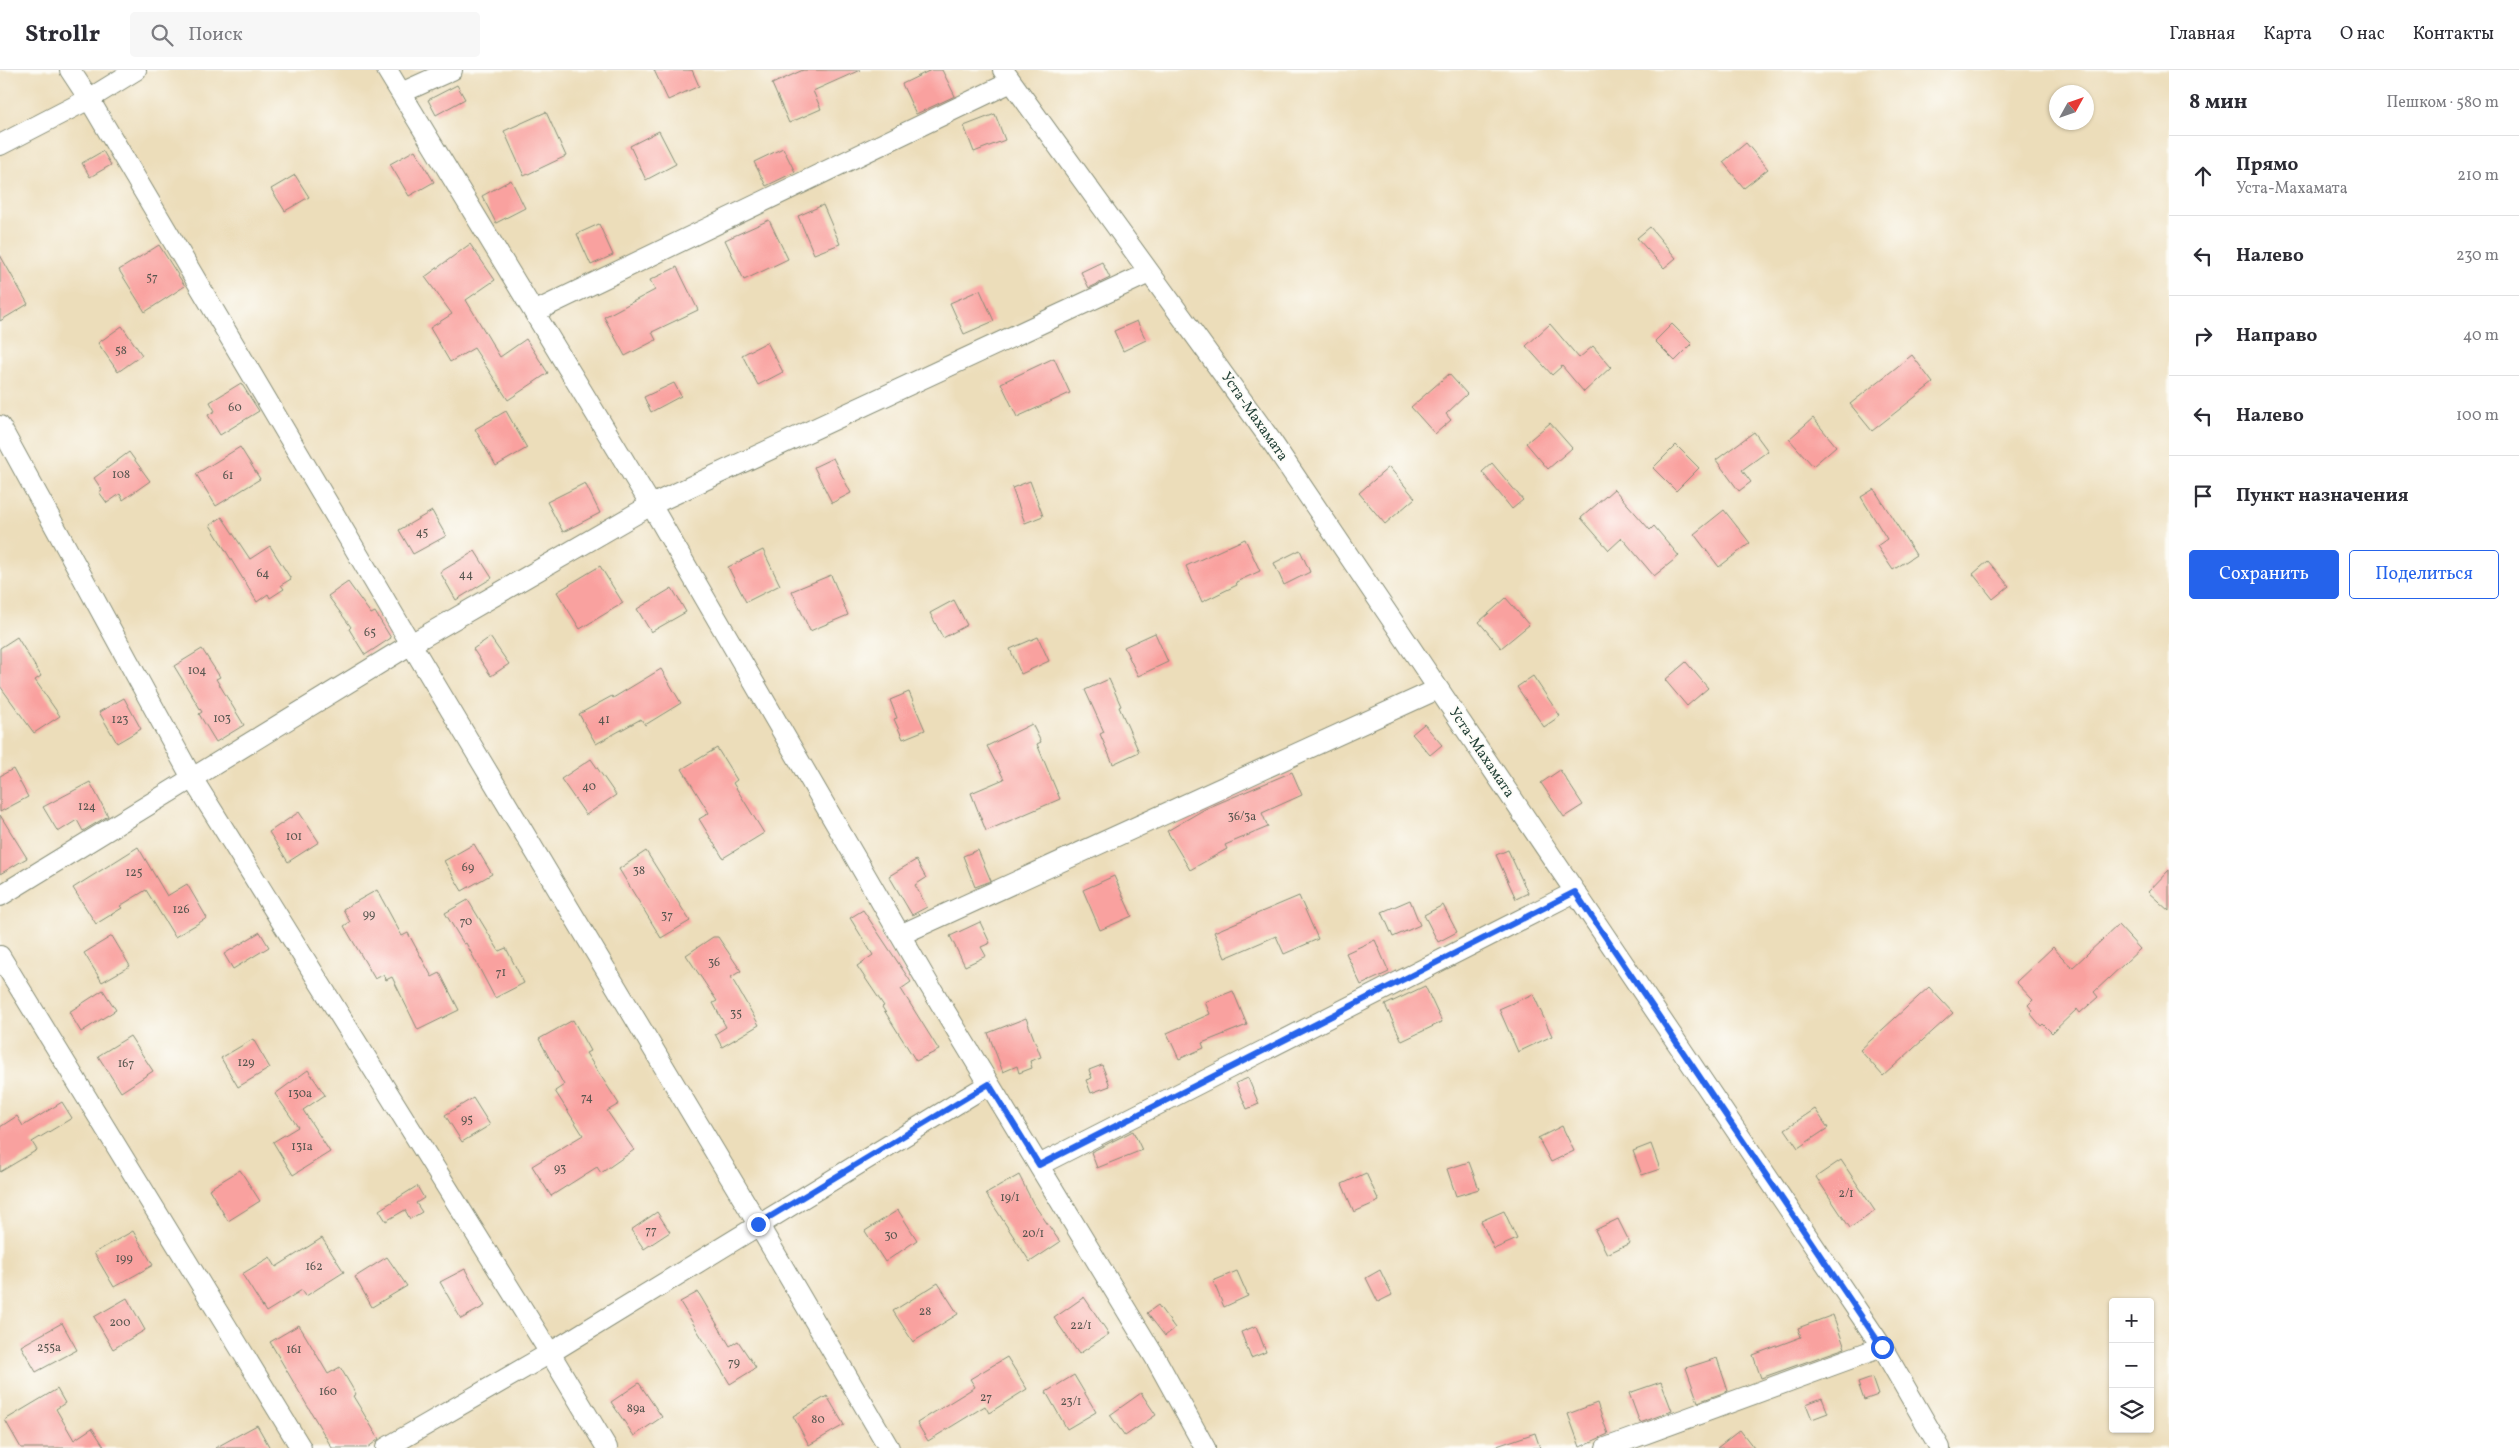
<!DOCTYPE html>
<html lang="ru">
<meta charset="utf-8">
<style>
:root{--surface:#fff;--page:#f7f7f7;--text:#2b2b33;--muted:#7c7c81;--line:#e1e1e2;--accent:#2563eb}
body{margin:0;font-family:Vollkorn,serif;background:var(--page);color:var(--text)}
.controls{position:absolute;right:15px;bottom:15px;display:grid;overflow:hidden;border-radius:5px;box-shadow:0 1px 4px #0004}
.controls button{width:45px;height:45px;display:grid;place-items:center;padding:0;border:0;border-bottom:1px solid var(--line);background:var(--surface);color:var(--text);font:25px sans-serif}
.compass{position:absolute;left:2049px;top:15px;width:45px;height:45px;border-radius:50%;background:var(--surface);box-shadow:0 1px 4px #0004;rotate:50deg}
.stop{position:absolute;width:15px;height:15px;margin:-11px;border:4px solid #2563eb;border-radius:50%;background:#fff}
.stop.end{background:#2563eb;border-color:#fff;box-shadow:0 1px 5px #0008}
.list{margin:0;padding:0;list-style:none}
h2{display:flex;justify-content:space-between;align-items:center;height:65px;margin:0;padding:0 20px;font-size:21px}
h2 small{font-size:16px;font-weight:400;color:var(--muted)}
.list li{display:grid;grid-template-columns:32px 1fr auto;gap:15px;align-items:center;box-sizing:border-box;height:80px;padding:0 20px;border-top:1px solid var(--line)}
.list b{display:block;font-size:19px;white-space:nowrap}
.list p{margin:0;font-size:16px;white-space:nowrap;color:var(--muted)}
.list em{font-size:16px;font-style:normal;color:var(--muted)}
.actions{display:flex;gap:10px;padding:15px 20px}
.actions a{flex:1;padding:11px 0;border:1px solid var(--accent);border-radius:5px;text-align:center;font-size:18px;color:var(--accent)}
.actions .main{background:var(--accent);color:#fff}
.icon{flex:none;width:28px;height:28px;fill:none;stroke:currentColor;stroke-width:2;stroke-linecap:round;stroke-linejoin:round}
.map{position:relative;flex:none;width:2169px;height:1378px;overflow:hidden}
header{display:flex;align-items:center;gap:30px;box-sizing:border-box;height:70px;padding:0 25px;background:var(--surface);border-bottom:1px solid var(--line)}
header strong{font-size:24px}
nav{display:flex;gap:28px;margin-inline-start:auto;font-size:18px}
.search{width:350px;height:45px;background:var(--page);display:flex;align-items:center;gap:12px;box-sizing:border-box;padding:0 18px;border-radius:5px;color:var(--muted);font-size:19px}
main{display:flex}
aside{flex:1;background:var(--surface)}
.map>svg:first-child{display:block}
.building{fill:#f9a19f}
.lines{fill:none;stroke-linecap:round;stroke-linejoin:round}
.minor-casing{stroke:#868d77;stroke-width:22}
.minor{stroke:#fff;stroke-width:20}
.route{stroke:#2563eb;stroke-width:6}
.labels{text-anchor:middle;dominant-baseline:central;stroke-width:4;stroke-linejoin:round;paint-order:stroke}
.number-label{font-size:12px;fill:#56564f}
.street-label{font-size:15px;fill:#1f3d34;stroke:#fdfcf7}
</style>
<header>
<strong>Strollr</strong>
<div class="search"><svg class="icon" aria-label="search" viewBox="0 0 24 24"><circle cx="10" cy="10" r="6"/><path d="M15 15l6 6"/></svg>Поиск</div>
<nav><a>Главная</a><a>Карта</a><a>О нас</a><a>Контакты</a></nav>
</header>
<main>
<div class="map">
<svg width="2169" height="1378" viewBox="0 0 2169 1378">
<rect width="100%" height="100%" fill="#fdfcf7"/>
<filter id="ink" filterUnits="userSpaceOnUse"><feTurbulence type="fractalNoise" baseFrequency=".02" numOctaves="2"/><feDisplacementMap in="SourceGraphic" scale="10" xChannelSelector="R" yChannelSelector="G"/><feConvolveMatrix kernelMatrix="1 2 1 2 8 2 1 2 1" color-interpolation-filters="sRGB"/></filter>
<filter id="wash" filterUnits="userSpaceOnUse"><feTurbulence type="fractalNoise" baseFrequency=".0096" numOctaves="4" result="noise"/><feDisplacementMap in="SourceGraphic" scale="20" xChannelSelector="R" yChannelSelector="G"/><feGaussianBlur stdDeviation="1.12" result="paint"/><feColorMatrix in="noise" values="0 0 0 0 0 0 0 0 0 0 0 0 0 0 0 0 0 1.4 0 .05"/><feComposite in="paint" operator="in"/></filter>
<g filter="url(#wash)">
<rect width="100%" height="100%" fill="#ecddba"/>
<g id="blocks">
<path class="building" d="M654 0H692L699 16 668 30Z
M803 0H860L813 21 821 39 789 53 772 14Z
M931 0H942L955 26 916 44 902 14Z
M457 15 465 29 436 45 428 30Z
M546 42 566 86 524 106 504 61Z
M995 44 1005 70 974 82 964 56Z
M659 61 676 94 646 110 630 76Z
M1746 73 1768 99 1744 118 1723 92Z
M783 78 795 102 766 116 754 92Z
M415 80 434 112 409 126 390 94Z
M103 81 111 95 90 107 82 93Z
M295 105 309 127 285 141 271 119Z
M511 110 525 138 496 153 482 126Z
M823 135 840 174 814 184 798 146Z
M769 150 788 189 744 210 725 170Z
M599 154 613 185 591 195 577 164Z
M1650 157 1676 188 1664 198 1637 168Z
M470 174 495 210 466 230 500 287 526 269 548 303 508 330 474 278 450 292 430 258 452 244 425 207Z
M159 175 185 216 145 242 119 200Z
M0 185 28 234 0 251Z
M1102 192 1110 208 1089 218 1081 202Z
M677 197 698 240 652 262 656 270 625 286 604 247 655 220 650 210Z
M980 220 994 251 964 264 950 233Z
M1137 251 1146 270 1123 281 1114 261Z
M1550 254 1579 288 1593 276 1611 297 1584 322 1562 296 1552 305 1526 276Z
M1672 254 1692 274 1675 291 1655 271Z
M122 256 142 285 118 302 98 273Z
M767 272 783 302 758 315 742 285Z
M1912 285 1933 313 1872 361 1850 334Z
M1054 288 1070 323 1017 347 1001 313Z
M1449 304 1467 324 1446 344 1451 350 1435 364 1411 337Z
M241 313 259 341 220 365 208 345 215 341 210 332Z
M674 313 681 326 651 342 644 327Z
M506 341 527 378 496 396 475 359Z
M1813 348 1836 376 1813 396 1789 369Z
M1550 353 1572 378 1548 399 1526 373Z
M1754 362 1768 381 1742 400 1751 412 1739 421 1716 390Z
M1676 375 1699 398 1676 421 1653 398Z
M240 377 260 409 216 436 196 404Z
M129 382 150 411 123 430 120 424 107 433 99 422 102 420 94 408Z
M833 388 851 423 832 433 814 397Z
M1492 393 1523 430 1512 439 1482 402Z
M1389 397 1415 428 1385 454 1359 423Z
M1030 411 1043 446 1025 453 1012 418Z
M585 413 600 443 563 462 547 432Z
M1614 419 1650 460 1654 456 1679 486 1654 506 1622 468 1609 480 1581 448Z
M1874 419 1916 485 1893 500 1877 476 1887 469 1861 427Z
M1724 440 1750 473 1719 497 1694 464Z
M432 441 446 466 413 484 399 460Z
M222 447 250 489 270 476 291 509 281 515 284 519 270 528 268 524 257 532 210 455Z
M1245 469 1260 501 1236 512 1237 515 1202 532 1186 496Z
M763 480 780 515 746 532 728 497Z
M1300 480 1310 502 1284 515 1274 493Z
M475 481 492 508 456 530 440 502Z
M1988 491 2009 516 1993 529 1973 504Z
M600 496 623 533 580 559 557 522Z
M831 505 848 545 810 561 792 521Z
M348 512 371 544 375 542 391 568 365 585 349 559 351 557 328 526Z
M672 518 686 542 651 562 637 539Z
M1506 528 1529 555 1501 578 1479 552Z
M954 530 967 555 943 568 930 543Z
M1155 563 1168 592 1138 606 1124 577Z
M17 567 41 606 35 610 60 646 34 663 0 616V578Z
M490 567 509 594 491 606 473 579Z
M1038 567 1049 591 1021 604 1010 579Z
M202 579 220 607 216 609 244 655 216 672 199 644 202 642 174 596Z
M1686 592 1708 618 1687 636 1665 610Z
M661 599 681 633 645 655 641 649 596 674 579 644 612 626 613 628Z
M1533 606 1560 646 1544 657 1517 617Z
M1109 609 1121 636 1119 637 1139 682 1113 694 1100 664 1104 662 1085 620Z
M909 622 925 660 903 669 894 649 897 648 890 630Z
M124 628 141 659 117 673 99 642Z
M1032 654 1041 672 1037 674 1060 729 986 761 971 723 1004 709 987 676Z
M1424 654 1442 675 1430 685 1412 664Z
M717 678 737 710 733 713 764 763 723 788 699 749 709 743 682 699Z
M591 689 616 725 586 745 561 709Z
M13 699 28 727 0 742V706Z
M1560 700 1583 735 1564 747 1541 713Z
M1292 702 1302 725 1262 743 1268 757 1225 775 1227 779 1190 800 1167 761 1205 739Z
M90 712 108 746 83 761 77 750 58 762 43 737Z
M299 742 319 772 288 792 269 762Z
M0 745 27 788 0 804Z
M474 774 492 804 462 821 444 791Z
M138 777 167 826 187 814 207 848 175 867 146 820 120 836 122 838 96 854 73 818Z
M978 780 991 811 975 817 963 786Z
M1508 780 1528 823 1516 829 1496 785Z
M646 781 690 851 661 868 619 799Z
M916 790 926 808 915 815 927 837 912 845 889 806Z
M2169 800V841L2148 822Z
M1114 806 1132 846 1100 860 1083 820Z
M377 820 402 866 408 863 432 907 440 903 459 940 418 960 392 907 386 910 383 905 375 909 344 856 350 852 343 839Z
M1299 826 1318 869 1284 884 1276 866 1225 888 1214 862Z
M468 830 499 881 506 878 524 913 495 928 466 873 464 874 445 843Z
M1410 830 1420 855 1393 867 1382 842Z
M1443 835 1457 862 1438 872 1424 845Z
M863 840 911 912 901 919 939 980 916 991 882 937 884 936 857 896 873 885 850 848Z
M980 852 990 873 981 877 986 886 965 896 950 866Z
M2118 855 2140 879 2094 922 2098 927 2080 943 2077 939 2052 963 2043 954 2041 956 2030 943 2033 941 2028 935 2033 930 2016 912 2053 877 2072 898Z
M260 862 269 877 233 899 224 884Z
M112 866 130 896 102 912 84 883Z
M713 867H718L741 901 731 907 759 955 722 977 715 964 726 957 713 933 717 931 686 885Z
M1375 870 1389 902 1361 915 1346 883Z
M1425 916 1442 952 1402 971 1385 935Z
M1929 917 1953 943 1883 1006 1860 980Z
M103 920 116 940 81 962 69 942Z
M1233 921 1247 955 1202 973 1204 978 1179 989 1167 963 1210 944 1205 932Z
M1533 924 1552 966 1518 982 1499 939Z
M1026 948 1041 987 1030 991 1032 998 1019 1003 1017 996 1003 1002 988 963Z
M573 950 590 981 586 983 619 1034 607 1041 634 1080 601 1103 597 1097 551 1126 532 1096 583 1065 555 1021 564 1015 539 969Z
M130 966 153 1001 121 1022 98 986Z
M253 969 270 998 238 1017 221 988Z
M1102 995 1110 1016 1091 1023 1086 1010 1092 1008 1089 1000Z
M308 1000 325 1025 303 1040 330 1082 293 1105 273 1072 298 1057 275 1024Z
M1248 1008 1259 1034 1247 1039 1236 1013Z
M473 1028 490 1055 462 1072 445 1045Z
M62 1032 72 1048 32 1072 37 1080 0 1102V1057L17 1046 23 1056Z
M1815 1039 1828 1058 1798 1078 1785 1059Z
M1562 1056 1574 1081 1551 1092 1538 1068Z
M1133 1061 1142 1080 1097 1098 1091 1082Z
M1651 1074 1660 1099 1642 1105 1633 1081Z
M1841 1090 1875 1141 1850 1158 1816 1107Z
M1469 1092 1479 1119 1456 1126 1447 1099Z
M240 1100 260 1131 228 1151 209 1119Z
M1366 1103 1379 1131 1354 1142 1342 1114Z
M1019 1105 1033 1133 1060 1172 1030 1192 986 1124Z
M417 1116 424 1128 416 1133 422 1142 410 1149 405 1140 386 1151 379 1140Z
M898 1140 917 1170 885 1192 865 1161Z
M1504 1141 1517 1169 1494 1179 1481 1151Z
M657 1142 670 1162 644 1179 631 1160Z
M1618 1149 1630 1173 1607 1184 1595 1160Z
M133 1161 153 1195 114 1217 94 1183Z
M322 1168 344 1202 306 1226 302 1220 266 1242 242 1204 270 1187 276 1197Z
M387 1187 407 1216 372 1237 355 1207Z
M465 1199 485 1236 461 1249 440 1212Z
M1380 1200 1392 1225 1378 1232 1366 1208Z
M1237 1201 1248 1226 1224 1237 1213 1211Z
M938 1213 958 1244 913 1272 893 1241Z
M698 1222 730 1276 738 1271 756 1298 730 1314 680 1232Z
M1084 1227 1109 1264 1079 1284 1054 1248Z
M127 1228 145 1260 113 1279 94 1247Z
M1158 1235 1175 1258 1165 1266 1147 1243Z
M1833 1245 1845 1278 1761 1308 1753 1285 1801 1267 1798 1258Z
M62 1253 77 1280 36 1302 21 1276Z
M299 1255 328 1304 340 1297 356 1324 353 1326 379 1369 367 1378H332L270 1272Z
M1256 1256 1266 1282 1251 1288 1241 1262Z
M1007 1287 1027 1319 989 1343 985 1336 928 1371 917 1353 975 1317 970 1309Z
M1717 1288 1728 1321 1698 1332 1686 1298Z
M1074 1305 1096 1342 1067 1359 1046 1322Z
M1872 1308 1878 1325 1864 1330 1858 1313Z
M1661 1312 1672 1341 1640 1353 1629 1323Z
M639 1313 662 1347 634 1366 611 1332Z
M57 1319 65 1333 56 1339 74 1370 92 1358 105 1378H21L5 1350Z
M1141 1323 1156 1345 1125 1366 1110 1345Z
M827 1326 844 1355 809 1375 793 1346Z
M1822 1328 1828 1343 1812 1349 1806 1334Z
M1597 1333 1608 1364 1580 1377 1568 1344Z
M257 1355 270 1378H215Z
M1740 1360 1754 1378H1717Z
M1535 1363 1540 1378H1497V1376Z"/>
</g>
</g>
<g filter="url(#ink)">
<use href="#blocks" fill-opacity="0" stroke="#868d77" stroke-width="1"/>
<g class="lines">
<defs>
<path id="minor" d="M70 0 89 29 411 574 758 1154 889 1378
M387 0 651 435 928 913 1156 1289 1205 1378
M1003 0 1270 369 1882 1277 1940 1378
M401 23 452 0
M0 75 89 29 136 0
M534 242 1011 12
M0 356 192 708 550 1283 607 1378
M0 826 411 574 651 435 1149 203
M900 865 1438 619
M0 886 301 1378
M1039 1095 1575 822
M386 1378 550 1283 989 1014
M1606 1378 1882 1277"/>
</defs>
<use href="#minor" class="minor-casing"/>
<use href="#minor" class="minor"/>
</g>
</g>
<g class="lines" filter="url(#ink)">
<path class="route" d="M758 1154 989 1014 1039 1095 1575 822 1882 1277"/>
</g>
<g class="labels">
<g class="number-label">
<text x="152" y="208">57</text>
<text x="121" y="281">58</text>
<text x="235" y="338">60</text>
<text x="121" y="405">108</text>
<text x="228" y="406">61</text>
<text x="422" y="463">45</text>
<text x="263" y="504">64</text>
<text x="466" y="505">44</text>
<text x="370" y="563">65</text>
<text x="197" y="601">104</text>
<text x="222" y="649">103</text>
<text x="120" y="650">123</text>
<text x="604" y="650">41</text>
<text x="589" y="717">40</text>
<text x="87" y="737">124</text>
<text x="1242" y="747">36/3а</text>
<text x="294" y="767">101</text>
<text x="468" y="798">69</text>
<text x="639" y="801">38</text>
<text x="134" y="803">125</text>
<text x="181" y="840">126</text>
<text x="369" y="845">99</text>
<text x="667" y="846">37</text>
<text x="466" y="852">70</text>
<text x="714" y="893">36</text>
<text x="501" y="903">71</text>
<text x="736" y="944">35</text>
<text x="246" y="993">129</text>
<text x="126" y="994">167</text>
<text x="300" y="1024">130а</text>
<text x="587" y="1028">74</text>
<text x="467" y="1050">95</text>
<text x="302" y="1077">131а</text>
<text x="560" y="1099">93</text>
<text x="1846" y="1124">2/1</text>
<text x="1010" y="1128">19/1</text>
<text x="651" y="1161">77</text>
<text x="1033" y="1164">20/1</text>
<text x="891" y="1166">30</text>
<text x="124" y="1189">199</text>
<text x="314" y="1197">162</text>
<text x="925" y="1242">28</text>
<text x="120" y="1253">200</text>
<text x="1081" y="1256">22/1</text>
<text x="49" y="1278">255а</text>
<text x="294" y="1280">161</text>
<text x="734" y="1293">79</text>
<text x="328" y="1322">160</text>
<text x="986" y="1328">27</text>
<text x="1071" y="1332">23/1</text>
<text x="636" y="1339">89а</text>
<text x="818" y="1350">80</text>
</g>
<g class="street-label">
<text transform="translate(1254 347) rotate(55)">Уста-Махамата</text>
<text transform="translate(1481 683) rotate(56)">Уста-Махамата</text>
</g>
</g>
</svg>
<div class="controls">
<button>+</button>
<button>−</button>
<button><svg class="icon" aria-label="layers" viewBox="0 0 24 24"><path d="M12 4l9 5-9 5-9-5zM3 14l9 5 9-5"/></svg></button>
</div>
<svg class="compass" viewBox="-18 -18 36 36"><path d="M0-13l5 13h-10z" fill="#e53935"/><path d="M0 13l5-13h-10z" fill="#7c7c81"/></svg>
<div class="stop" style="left:1882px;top:1277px"></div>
<div class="stop end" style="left:758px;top:1154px"></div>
</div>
<aside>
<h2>8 мин<small>Пешком · 580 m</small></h2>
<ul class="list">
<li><svg class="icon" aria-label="ahead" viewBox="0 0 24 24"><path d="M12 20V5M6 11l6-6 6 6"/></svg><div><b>Прямо</b><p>Уста-Махамата</p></div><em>210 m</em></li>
<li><svg class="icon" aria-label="left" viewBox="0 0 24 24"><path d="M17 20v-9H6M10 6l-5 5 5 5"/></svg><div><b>Налево</b></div><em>230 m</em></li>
<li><svg class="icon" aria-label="right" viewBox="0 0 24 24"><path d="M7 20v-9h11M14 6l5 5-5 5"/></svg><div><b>Направо</b></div><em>40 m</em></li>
<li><svg class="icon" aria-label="left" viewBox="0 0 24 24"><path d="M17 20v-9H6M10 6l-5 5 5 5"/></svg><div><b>Налево</b></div><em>100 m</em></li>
<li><svg class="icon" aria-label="arrive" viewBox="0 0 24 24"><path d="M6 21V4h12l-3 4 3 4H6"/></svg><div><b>Пункт назначения</b></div></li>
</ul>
<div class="actions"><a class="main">Сохранить</a><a>Поделиться</a></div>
</aside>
</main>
